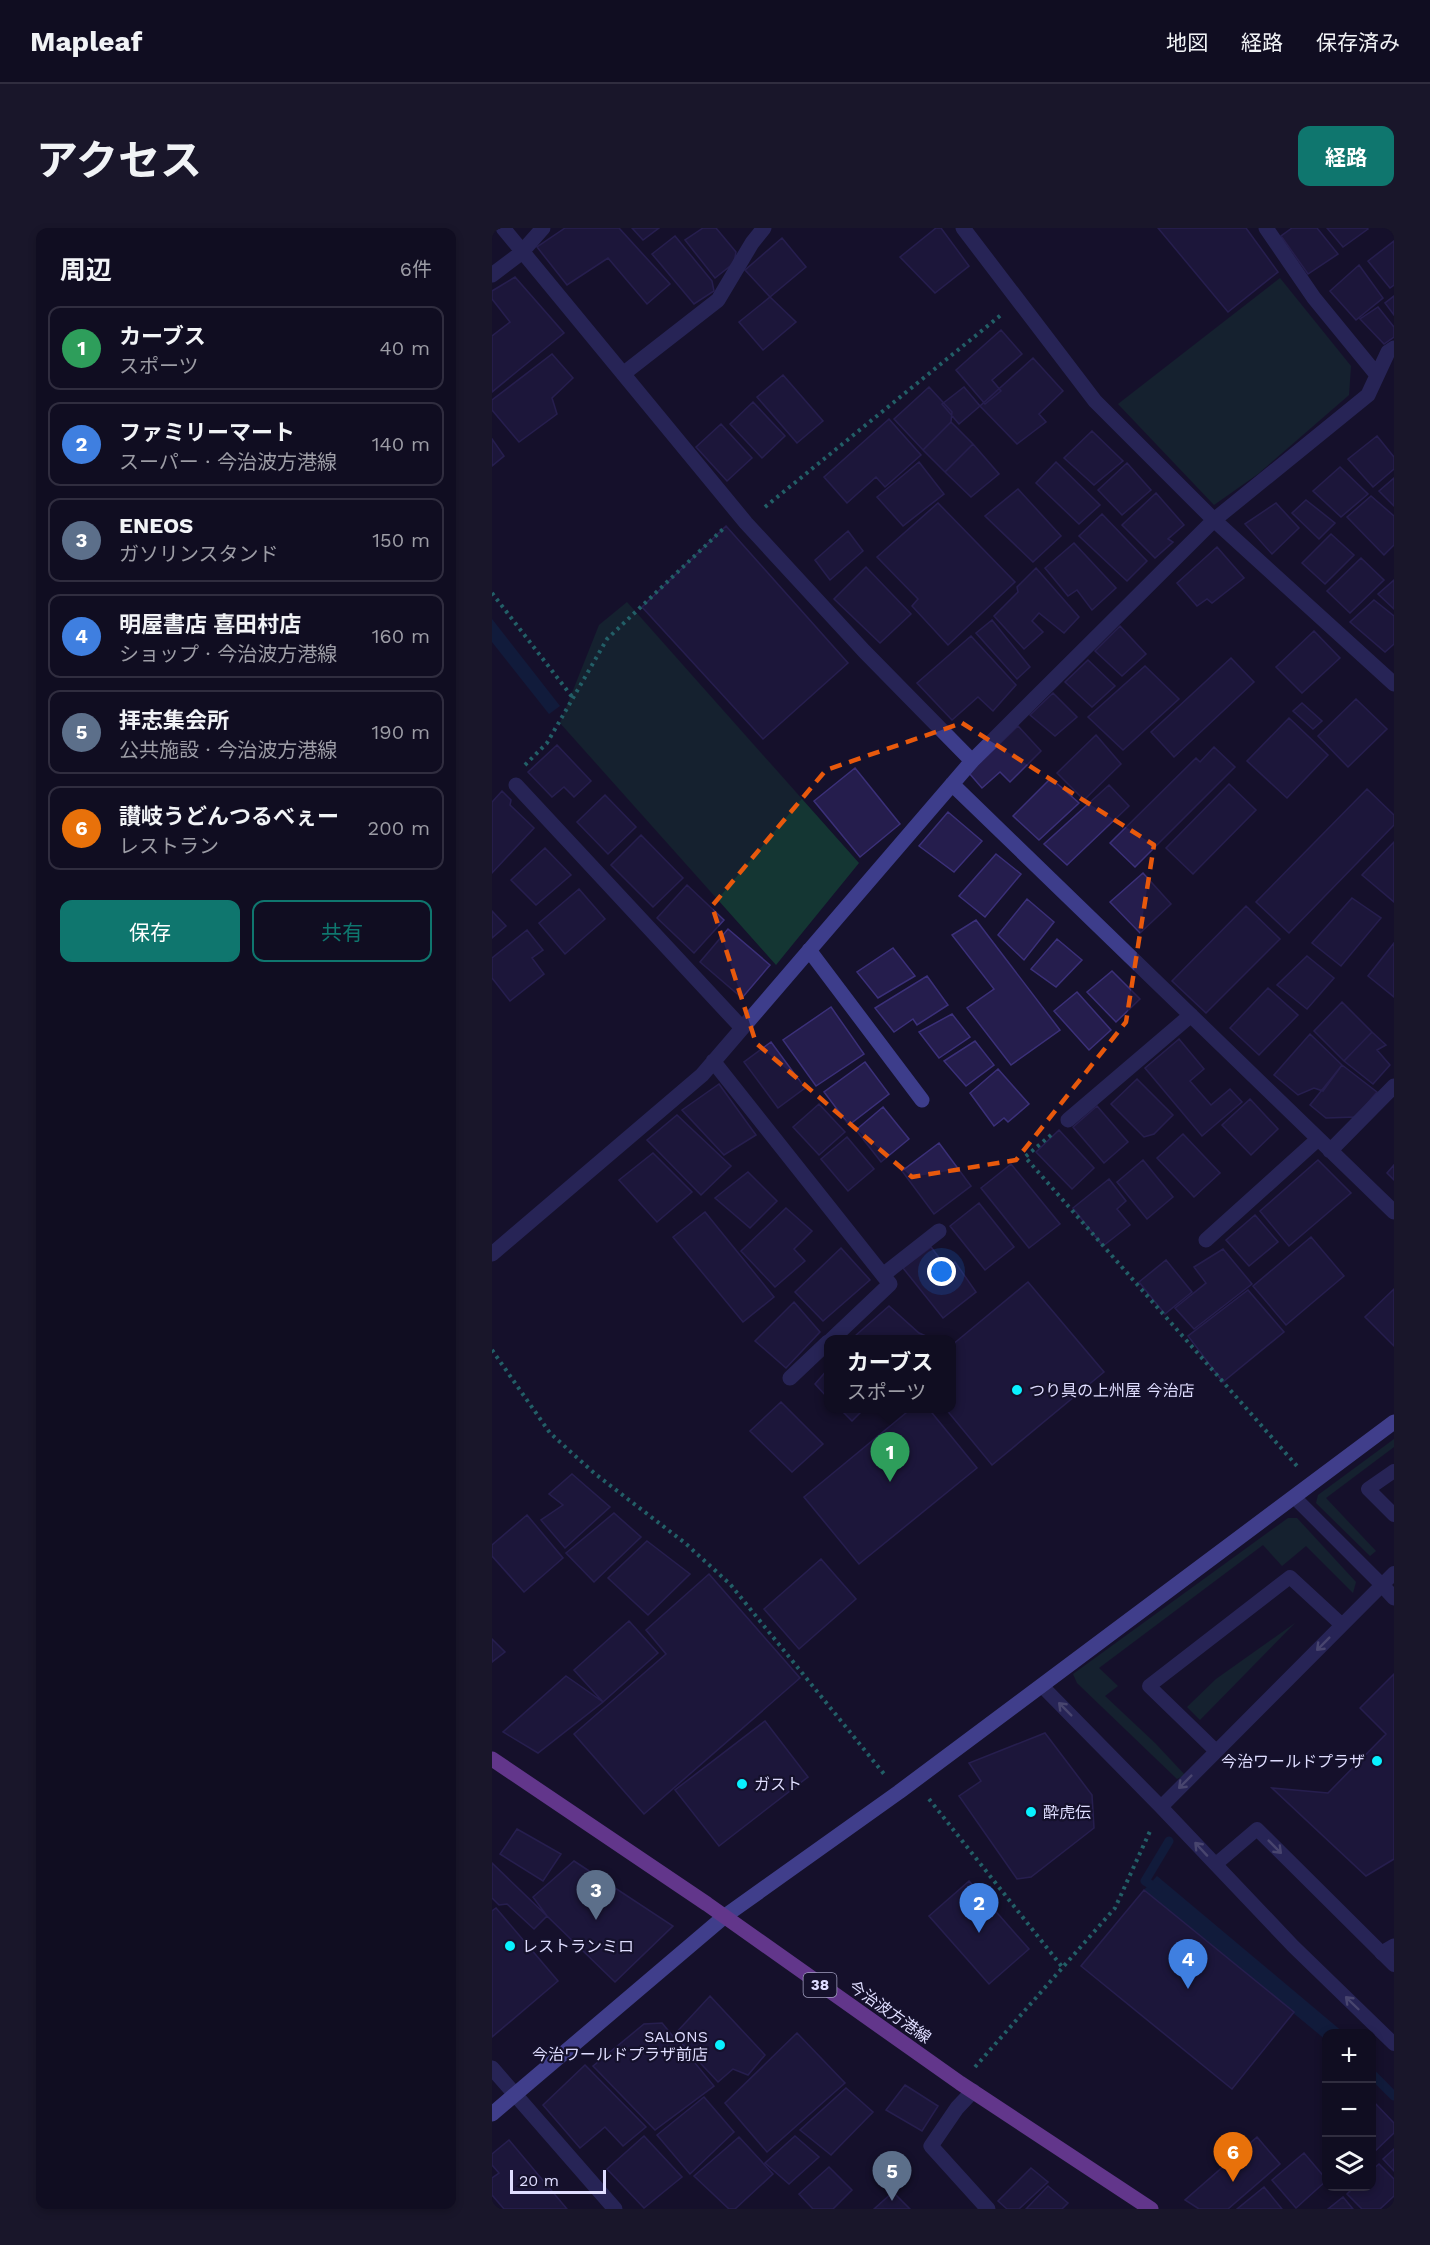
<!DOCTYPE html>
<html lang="ja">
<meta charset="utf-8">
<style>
:root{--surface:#100d21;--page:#19162a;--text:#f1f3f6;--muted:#9c9ca5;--line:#302d3f;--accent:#0f766e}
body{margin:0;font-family:"Work Sans","Noto Sans JP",sans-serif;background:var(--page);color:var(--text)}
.controls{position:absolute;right:18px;bottom:18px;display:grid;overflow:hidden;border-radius:12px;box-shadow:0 3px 9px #0003}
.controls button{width:54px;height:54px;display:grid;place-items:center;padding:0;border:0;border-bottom:2px solid var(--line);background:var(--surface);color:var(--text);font:30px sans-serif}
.scale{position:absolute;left:18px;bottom:15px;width:96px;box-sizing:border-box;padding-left:6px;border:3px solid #dfddff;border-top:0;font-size:16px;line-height:21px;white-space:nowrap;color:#dfddff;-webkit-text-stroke:4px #15112c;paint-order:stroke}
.you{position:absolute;left:450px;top:1044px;width:21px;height:21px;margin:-15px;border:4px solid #fff;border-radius:50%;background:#1a73e8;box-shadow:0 0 0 9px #1a73e833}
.badge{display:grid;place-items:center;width:39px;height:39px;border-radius:50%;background:var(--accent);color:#fff;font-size:20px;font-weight:700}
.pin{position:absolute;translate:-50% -50px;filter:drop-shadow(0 2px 3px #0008)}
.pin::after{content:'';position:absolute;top:32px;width:21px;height:18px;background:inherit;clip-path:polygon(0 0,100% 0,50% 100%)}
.popup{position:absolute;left:332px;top:1107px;width:132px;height:78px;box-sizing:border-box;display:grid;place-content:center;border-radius:12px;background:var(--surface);filter:drop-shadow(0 2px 4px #0005);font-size:20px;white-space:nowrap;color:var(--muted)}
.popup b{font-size:22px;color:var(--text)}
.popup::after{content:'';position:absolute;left:50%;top:100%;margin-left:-12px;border:12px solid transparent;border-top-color:var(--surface)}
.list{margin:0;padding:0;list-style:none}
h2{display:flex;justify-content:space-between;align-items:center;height:78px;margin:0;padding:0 24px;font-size:26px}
h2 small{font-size:20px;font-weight:400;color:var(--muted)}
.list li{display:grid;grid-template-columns:39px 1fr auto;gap:18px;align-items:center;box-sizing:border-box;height:84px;margin:0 12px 12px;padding:0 12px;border:2px solid var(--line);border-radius:12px}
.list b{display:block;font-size:22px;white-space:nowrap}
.list p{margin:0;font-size:20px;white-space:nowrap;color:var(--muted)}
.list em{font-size:20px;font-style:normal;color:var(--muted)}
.actions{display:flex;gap:12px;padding:18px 24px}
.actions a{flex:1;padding:14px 0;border:2px solid var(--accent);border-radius:12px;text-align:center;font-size:21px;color:var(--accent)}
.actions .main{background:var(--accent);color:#fff}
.icon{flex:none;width:33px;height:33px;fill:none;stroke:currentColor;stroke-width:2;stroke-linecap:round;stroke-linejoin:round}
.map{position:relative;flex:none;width:902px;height:1981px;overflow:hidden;border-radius:12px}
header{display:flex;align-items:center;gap:36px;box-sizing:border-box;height:84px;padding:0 30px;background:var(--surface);border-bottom:2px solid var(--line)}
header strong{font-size:28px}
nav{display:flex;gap:33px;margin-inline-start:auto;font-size:21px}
.intro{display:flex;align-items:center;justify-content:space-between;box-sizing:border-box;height:144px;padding:0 36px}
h1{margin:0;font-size:42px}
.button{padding:15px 27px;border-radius:12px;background:var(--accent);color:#fff;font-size:21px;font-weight:700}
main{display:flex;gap:36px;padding:0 36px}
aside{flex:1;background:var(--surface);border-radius:12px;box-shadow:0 3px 9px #0003}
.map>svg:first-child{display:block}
.green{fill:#143633}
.water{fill:#0d284f}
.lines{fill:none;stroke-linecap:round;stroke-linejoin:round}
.stream{stroke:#0d284f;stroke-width:9}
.building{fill:#251d4d;stroke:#3b3079;stroke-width:1.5}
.path{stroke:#31bfb0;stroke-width:4;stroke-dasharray:3 4.5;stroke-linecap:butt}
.lane{stroke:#3d3d8b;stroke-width:14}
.street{stroke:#3d3d8b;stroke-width:15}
.secondary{stroke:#7477ff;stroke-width:15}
.primary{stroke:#be64ff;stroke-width:15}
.oneway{stroke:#8685bf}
.marked{fill:none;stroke:#e8590c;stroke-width:4.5;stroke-dasharray:12 8;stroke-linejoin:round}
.poi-dot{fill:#09f1ff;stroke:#15112c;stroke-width:2}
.labels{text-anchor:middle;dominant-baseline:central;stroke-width:4.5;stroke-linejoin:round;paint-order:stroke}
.shield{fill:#15112c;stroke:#a2a0c0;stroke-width:1.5}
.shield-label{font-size:15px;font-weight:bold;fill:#dfddff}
.poi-label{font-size:16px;fill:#dfddff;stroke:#15112c;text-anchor:start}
.street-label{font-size:16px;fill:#dfddff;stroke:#15112c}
</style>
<header>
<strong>Mapleaf</strong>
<nav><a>地図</a><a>経路</a><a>保存済み</a></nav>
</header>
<div class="intro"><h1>アクセス</h1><a class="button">経路</a></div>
<main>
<aside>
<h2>周辺<small>6件</small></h2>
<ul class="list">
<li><span class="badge" style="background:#2e9e5b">1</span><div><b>カーブス</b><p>スポーツ</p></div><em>40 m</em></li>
<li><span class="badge" style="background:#3f7fe0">2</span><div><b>ファミリーマート</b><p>スーパー · 今治波方港線</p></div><em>140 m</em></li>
<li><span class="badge" style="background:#5c6f8a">3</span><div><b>ENEOS</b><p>ガソリンスタンド</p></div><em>150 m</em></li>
<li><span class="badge" style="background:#3f7fe0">4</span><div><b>明屋書店 喜田村店</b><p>ショップ · 今治波方港線</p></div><em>160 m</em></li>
<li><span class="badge" style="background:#5c6f8a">5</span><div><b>拝志集会所</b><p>公共施設 · 今治波方港線</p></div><em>190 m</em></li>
<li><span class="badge" style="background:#e8710a">6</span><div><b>讃岐うどんつるべぇー</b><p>レストラン</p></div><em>200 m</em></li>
</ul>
<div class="actions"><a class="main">保存</a><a>共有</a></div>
</aside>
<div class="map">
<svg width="902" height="1981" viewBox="0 0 902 1981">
<rect width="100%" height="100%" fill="#15112c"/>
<path class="green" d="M788 50 859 138 857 167 766 246 722 277 626 176Z
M135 374 367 635 284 737 68 495 107 397Z
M902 1211V1219L834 1270 884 1323 878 1328 824 1275 826 1267Z
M796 1290H805L864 1354 861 1365 814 1318 790 1338 771 1317 607 1440 626 1458 613 1468 663 1515 693 1547 685 1551 585 1455 581 1446Z
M803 1395 708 1492 695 1479 724 1451Z"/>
<path class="water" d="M0 391 68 478 57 486 0 414Z
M665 1648 852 1805 834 1806V1812L652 1662Z"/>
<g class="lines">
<path class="stream" d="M666 1661 653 1653 677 1613
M880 1846 902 1868"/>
</g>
<path class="building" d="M73 0H127L178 56 155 76 116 30 75 57 45 19Z
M140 0H167L151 12Z
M211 0H224L244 24 242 35 223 50 193 12Z
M444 0H449L477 38 443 65 408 29Z
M666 0H754L786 44 736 84Z
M800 0H825L846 26 816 46 789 8Z
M835 0H875L876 1 851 19Z
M183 8 220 53 222 63 202 76 160 26Z
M290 10 314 39 278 69 253 42Z
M902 13V57L898 60 876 33Z
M867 37 891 70 864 92 838 63Z
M23 49 72 105 0 164V108L18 94 0 71V63Z
M902 68V87L893 75Z
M278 69 304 94 271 122 247 94Z
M886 79 902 99V109L892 116 868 91Z
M509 102 530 126 500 152 509 163 493 176 464 142Z
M60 126 81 150 60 170 65 186 27 214 0 182V172Z
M541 130 571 163 547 186 554 194 525 216 488 178Z
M291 147 331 193 305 215 265 169Z
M437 159 460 184 459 194 431 222 402 191Z
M472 159 488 178 467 196 450 176Z
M261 174 293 208 270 230 238 196Z
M397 191 429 227 393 259 384 249 355 275 332 249Z
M459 194 481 216 453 244 431 222Z
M229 196 260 230 235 253 204 219Z
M600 203 631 233 602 257 572 230Z
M885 208 902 229V241L881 259 856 231Z
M0 211 12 228 0 238Z
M481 216 507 246 479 269 453 244Z
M427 234 452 266 411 298 385 269Z
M564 234 608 277 587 296 544 255Z
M635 235 659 262 630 287 606 262Z
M848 239 876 266 849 289 821 263Z
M902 250V278L887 263Z
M526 261 569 308 541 334 493 288Z
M664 265 692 297 676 311 681 314 663 330 630 297Z
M879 268 902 288V317L892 327 855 289Z
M814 272 843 295 827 311 800 285Z
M446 275 523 354 456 417 420 378 426 371 385 329Z
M784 275 807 300 780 326 753 296Z
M610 286 655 333 635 353 587 308Z
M234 298 356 435 271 511 150 379Z
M356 303 371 323 338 352 323 332Z
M839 306 862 327 833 356 810 335Z
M582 315 624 360 600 382 585 362 576 368 553 340Z
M725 319 752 350 720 375 715 371 705 378 685 355Z
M869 330 892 352 858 385 835 363Z
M374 339 419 386 388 415 342 371Z
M544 340 587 389 572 405 547 385 540 393 551 404 532 421 502 388 526 364 525 359Z
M902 352V381L886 366Z
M882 372 902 388V416L893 424 858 394Z
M500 392 538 439 525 451 484 405Z
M628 398 654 426 630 448 603 423Z
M822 403 848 430 810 465 784 439Z
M479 408 524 457 501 483 486 469 460 492 425 455Z
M739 430 762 454 682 529 659 504Z
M596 432 623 458 600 479 573 454Z
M653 438 687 471 631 522 596 489Z
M561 465 585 489 563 508 538 487Z
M864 471 895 501 856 539 826 508Z
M810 475 830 493 821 501 801 483Z
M797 490 836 527 795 570 755 533Z
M526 498 549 523 518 554 508 544 490 560 477 545Z
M604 507 629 536 592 572 565 545Z
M65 517 99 553 82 569 72 559 60 569 36 544Z
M722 519 743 539 643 639 618 615 704 530 708 534Z
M363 540 408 596 368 629 322 573Z
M559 550 587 575 547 612 521 588Z
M737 556 764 582 701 646 674 620Z
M617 557 637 578 575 637 552 616Z
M875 561 902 587V597L797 705 764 674Z
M10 563 19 572 18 577 42 600 0 645V574Z
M113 567 144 599 116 626 85 594Z
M456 584 490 613 462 644 427 618Z
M149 607 191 650 161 679 119 637Z
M902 614V674L870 647Z
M53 620 79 647 44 677 19 652Z
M504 626 529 646 493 689 467 668Z
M651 645 679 676 648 705 618 674Z
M195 657 232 692 202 725 165 690Z
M87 661 113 691 73 726 47 695Z
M860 670 889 690 849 738 820 715Z
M535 671 562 694 532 732 506 707Z
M754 678 788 711 714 785 680 753Z
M0 683 14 698 0 710Z
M484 692 568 802 519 837 475 780 502 761 460 707Z
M236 701 278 737 250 770 208 734Z
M35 702 51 722 40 730 52 746 18 773 0 750V730Z
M565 711 590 732 564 759 539 741Z
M902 715V769L876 748Z
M401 720 423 748 386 770 365 744Z
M815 728 842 750 815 781 785 757Z
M620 743 648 771 624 794 595 764Z
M435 748 456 777 425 797 421 791 402 804 383 780Z
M776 760 806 787 767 827 738 800Z
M585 764 619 802 597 822 562 783Z
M850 774 880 804 852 833 822 803Z
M339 779 372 826 324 858 291 812Z
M460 786 478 809 447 830 427 804Z
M880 804 894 817 885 822 898 837 881 856 852 833Z
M818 806 850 837 831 863 822 860 806 867 782 847Z
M687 811 712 841 698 853 719 877 738 861 750 874 710 908 653 840Z
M483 813 502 837 474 858 452 833Z
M279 814 313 860 286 880 252 834Z
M373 834 397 866 357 897 332 864Z
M850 837 885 864 864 889 834 890 818 877Z
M506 841 537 876 516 894 512 890 502 898 478 865Z
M645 851 681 887 662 906 652 909 619 876Z
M227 856 264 907 232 927 190 882Z
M758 871 786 901 759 927 730 897Z
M327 876 353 904 327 927 301 899Z
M605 878 636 914 612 935 581 899Z
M391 879 417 911 389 934 364 902Z
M185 887 239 938 209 967 155 912Z
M567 902 602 940 580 961 544 924Z
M691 906 728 945 702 969 665 930Z
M355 909 382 941 356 963 329 931Z
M447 915 479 958 442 986 410 943Z
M161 925 200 964 165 994 127 952Z
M651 932 681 969 655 991 625 954Z
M826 932 859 965 797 1018 768 983Z
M519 936 568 996 537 1020 489 960Z
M902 937V952L895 945Z
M256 944 285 973 258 1000 223 970Z
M617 951 634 973 625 981 638 997 611 1018 581 980Z
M487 975 522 1019 493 1042 458 998Z
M294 980 320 1003 302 1021 313 1033 283 1059 249 1023Z
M213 984 282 1069 251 1094 181 1009Z
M763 987 786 1014 757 1038 734 1012Z
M819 1009 852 1048 794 1097 761 1058Z
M439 1019 455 1040 463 1034 484 1064 451 1090 411 1040Z
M349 1020 378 1052 331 1093 303 1064Z
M731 1021 760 1056 702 1101 683 1080 714 1055 702 1039Z
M674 1032 700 1064 673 1086 647 1054Z
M536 1054 612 1144 500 1237 453 1180H460V1117Z
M902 1061V1118L873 1089Z
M756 1062 792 1104 731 1154 696 1108Z
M302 1074 328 1104 294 1140 263 1113Z
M397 1078 427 1105 434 1108V1112H366L363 1108Z
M336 1141V1170L323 1156Z
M289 1174 331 1216 300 1244 258 1203Z
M347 1180H373L360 1193Z
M420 1180H436L485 1240 367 1336 312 1269Z
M80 1246 118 1279 73 1320 49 1292 71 1277 57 1266Z
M122 1285 149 1309 102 1354 74 1325Z
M35 1287 71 1330 32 1364 0 1328V1317Z
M155 1313 198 1346 156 1387 116 1350Z
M329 1331 364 1371 307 1421 272 1381Z
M217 1346 308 1450 152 1586 82 1506 174 1426 154 1402Z
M137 1393 166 1425 111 1474 82 1442Z
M0 1411 13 1424 0 1434Z
M902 1446V1631L874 1648 780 1560 836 1565 894 1506 868 1480Z
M74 1448 111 1474 46 1525 11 1504Z
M273 1493 316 1549 227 1618 183 1562Z
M553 1505 600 1567 602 1600 539 1649 525 1651 467 1568 489 1553 477 1535Z
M25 1601 69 1626 51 1653 8 1626Z
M82 1633 181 1698 123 1754 55 1688 41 1669Z
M0 1635 55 1688 42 1701 15 1676 7 1677 0 1670Z
M477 1653 537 1721 497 1756 437 1688Z
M652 1662 802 1784 740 1861 589 1738Z
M4 1680 66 1753 0 1809V1683Z
M218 1768 273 1827 256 1847 241 1841 226 1854 182 1807Z
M170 1795 222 1858 163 1902 101 1838 152 1796Z
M305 1805 353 1855 275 1924 233 1875Z
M93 1837 154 1899 131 1918 113 1899 88 1920 51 1877Z
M413 1857 446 1878 430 1903 394 1882Z
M354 1860 381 1884 339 1927 308 1902Z
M212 1869 242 1904 198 1946 165 1907Z
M880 1872 902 1895V1905L880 1926Z
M152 1908 190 1949 152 1980 115 1941Z
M303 1908 327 1929 297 1956 273 1935Z
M247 1909 281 1946 243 1981H237L202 1948Z
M765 1909 788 1936 736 1981H707L693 1972Z
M17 1912 75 1981H12L0 1967V1950L7 1945 0 1937V1926Z
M902 1921V1943L891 1931Z
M812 1925 834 1951V1953L804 1980 780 1952Z
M887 1936 902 1951V1968L888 1981H870L855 1966 863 1958H880V1942Z
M337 1939 360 1962 341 1981H321L307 1966Z
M539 1940 556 1954 527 1981H515L506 1973Z
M556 1958 576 1975 570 1981H534Z
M772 1959 790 1981H745Z
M401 1964 418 1981H382Z
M851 1969 861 1981H836Z"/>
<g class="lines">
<path class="path" d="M273 279 509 87
M0 365 81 470
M33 537 55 515 115 411 231 301
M559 907 533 929 805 1238
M0 1122 58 1205 102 1245 193 1315 238 1356 392 1546
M437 1571 571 1740
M483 1839 623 1680 659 1601"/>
<path class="lane" d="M902 1243 876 1261 902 1287
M802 1269 890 1357
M550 1458 669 1579 801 1718 902 1816
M724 1523 657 1458 798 1349 850 1397
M669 1579 902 1345
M724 1636 765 1601 902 1737"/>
<path class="street" d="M11 0 254 295 372 423 480 533
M471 0 603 173 722 292 902 456
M774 0 822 70 885 147
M0 47 29 25 51 0
M131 146 226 72 260 15 272 0
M460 556 902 984
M24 557 250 800
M317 722 430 872
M221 833 398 1056 339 1112
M576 892 699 787
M838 923 902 858
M714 1012 826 911
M0 1026 210 847 480 533 722 292 876 167 896 124 902 120
M391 1047 447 1003
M298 1150 336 1114
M890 1357 902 1370
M890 1725 902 1718
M0 1840 123 1981
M481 1863 465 1880 439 1918 496 1981"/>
<path class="secondary" d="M0 1886 233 1688 407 1564 902 1194"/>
<path class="primary" d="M0 1531 215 1676 468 1855 659 1981"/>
</g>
<defs><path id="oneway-shaft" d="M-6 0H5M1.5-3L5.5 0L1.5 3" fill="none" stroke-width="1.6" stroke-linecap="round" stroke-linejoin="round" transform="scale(1.5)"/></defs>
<g class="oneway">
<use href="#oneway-shaft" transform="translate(831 1416) rotate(135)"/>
<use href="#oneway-shaft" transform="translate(573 1481) rotate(-135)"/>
<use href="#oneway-shaft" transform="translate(693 1554) rotate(135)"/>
<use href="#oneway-shaft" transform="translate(783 1619) rotate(45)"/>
<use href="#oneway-shaft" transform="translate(709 1621) rotate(-133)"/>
<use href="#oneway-shaft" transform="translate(860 1775) rotate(-136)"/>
</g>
<path d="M0 0H902V1981H0ZM470 495 662 617 634 794 524 932 420 949 264 815 220 678 334 542Z" fill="#15112c" fill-opacity=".55" fill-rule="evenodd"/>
<path class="marked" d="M470 495 662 617 634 794 524 932 420 949 264 815 220 678 334 542Z"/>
<g class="poi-dot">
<circle cx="525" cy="1162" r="6"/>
<circle cx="885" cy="1533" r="6"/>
<circle cx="250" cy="1556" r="6"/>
<circle cx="539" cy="1584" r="6"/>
<circle cx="18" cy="1718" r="6"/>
<circle cx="228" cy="1817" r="6"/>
</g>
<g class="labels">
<rect class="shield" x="311.5" y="1745" width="33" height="24" rx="4.5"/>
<g class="shield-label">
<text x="328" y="1757">38</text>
</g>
<g class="poi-label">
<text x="537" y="1162">つり具の上州屋 今治店</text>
<text x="873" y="1533" text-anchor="end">今治ワールドプラザ</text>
<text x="262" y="1556">ガスト</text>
<text x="551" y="1584">酔虎伝</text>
<text x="30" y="1718">レストランミロ</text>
<text x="216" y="1808" text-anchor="end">SALONS<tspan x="216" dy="18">今治ワールドプラザ前店</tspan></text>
</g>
<g class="street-label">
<text transform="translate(398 1784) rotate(35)">今治波方港線</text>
</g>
</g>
</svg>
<div class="controls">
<button>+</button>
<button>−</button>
<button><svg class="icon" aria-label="layers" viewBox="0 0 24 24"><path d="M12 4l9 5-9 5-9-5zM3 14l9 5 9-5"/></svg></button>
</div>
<div class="scale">20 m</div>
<div class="you"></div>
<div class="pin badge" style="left:398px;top:1254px;background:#2e9e5b">1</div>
<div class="popup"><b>カーブス</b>スポーツ</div>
<div class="pin badge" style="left:487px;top:1705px;background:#3f7fe0">2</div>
<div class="pin badge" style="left:104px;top:1692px;background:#5c6f8a">3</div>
<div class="pin badge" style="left:696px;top:1761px;background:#3f7fe0">4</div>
<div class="pin badge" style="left:400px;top:1973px;background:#5c6f8a">5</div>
<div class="pin badge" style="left:741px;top:1954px;background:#e8710a">6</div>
</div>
</main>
